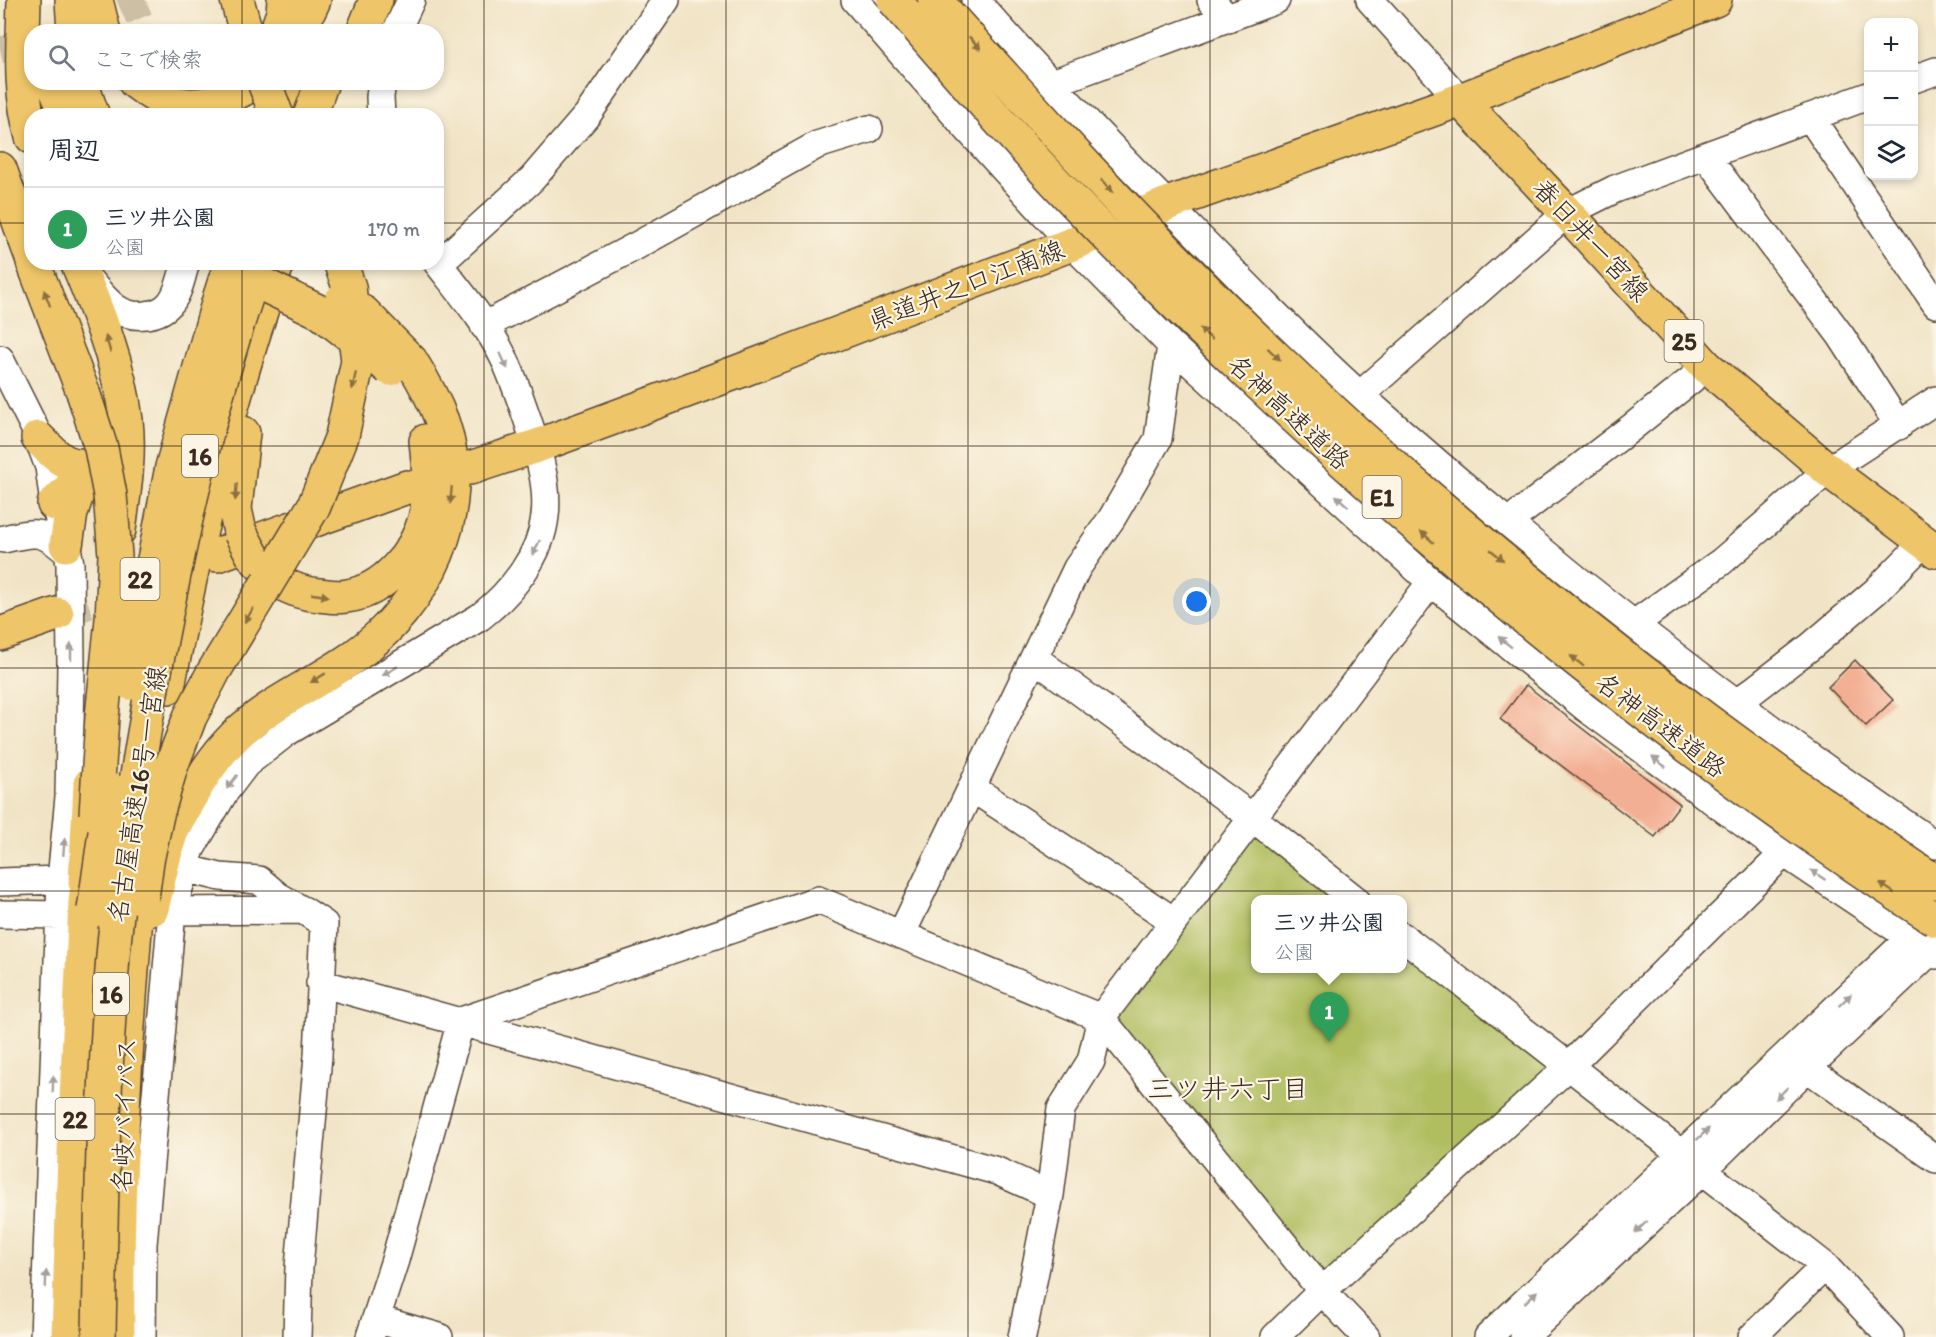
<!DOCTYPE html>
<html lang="ja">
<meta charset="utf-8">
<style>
:root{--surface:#fff;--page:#f2f2f3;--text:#1f2937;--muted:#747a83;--line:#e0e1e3;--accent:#b5179e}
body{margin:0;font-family:Itim,"Klee One",sans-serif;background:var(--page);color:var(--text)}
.controls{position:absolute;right:18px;top:18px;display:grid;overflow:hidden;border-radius:12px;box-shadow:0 3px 9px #0003}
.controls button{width:54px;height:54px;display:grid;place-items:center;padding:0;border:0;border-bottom:2px solid var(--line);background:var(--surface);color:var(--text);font:30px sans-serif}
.you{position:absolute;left:1197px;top:602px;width:21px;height:21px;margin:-15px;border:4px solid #fff;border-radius:50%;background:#1a73e8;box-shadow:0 0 0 9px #1a73e833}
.badge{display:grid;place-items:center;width:39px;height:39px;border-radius:50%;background:var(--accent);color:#fff;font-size:20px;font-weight:700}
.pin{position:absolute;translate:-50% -50px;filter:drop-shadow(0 2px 3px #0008)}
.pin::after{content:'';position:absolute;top:32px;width:21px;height:18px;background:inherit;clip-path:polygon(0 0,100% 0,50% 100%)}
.popup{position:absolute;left:1251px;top:895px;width:156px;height:78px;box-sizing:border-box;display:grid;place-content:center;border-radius:12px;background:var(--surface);filter:drop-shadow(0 2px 4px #0005);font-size:20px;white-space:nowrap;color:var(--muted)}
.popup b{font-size:22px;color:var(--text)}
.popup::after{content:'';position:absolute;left:50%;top:100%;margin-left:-12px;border:12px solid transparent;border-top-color:var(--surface)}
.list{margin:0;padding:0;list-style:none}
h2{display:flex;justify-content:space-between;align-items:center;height:78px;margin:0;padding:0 24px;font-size:26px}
h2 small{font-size:20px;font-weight:400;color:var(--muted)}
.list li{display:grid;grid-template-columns:39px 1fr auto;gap:18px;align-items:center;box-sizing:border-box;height:84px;padding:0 24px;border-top:2px solid var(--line)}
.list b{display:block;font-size:22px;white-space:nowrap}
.list p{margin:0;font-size:20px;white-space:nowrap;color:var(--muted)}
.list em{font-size:20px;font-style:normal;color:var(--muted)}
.icon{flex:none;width:33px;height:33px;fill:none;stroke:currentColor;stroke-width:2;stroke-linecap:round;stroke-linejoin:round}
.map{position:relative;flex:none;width:1936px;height:1337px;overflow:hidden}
.search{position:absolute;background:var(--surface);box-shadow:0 3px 9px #0003;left:24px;top:24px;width:420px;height:66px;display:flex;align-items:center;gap:15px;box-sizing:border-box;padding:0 21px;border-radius:24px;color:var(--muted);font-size:22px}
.panel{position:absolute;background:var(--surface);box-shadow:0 3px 9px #0003;left:24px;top:108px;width:420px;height:162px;border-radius:24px}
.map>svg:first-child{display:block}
.green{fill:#b0be60;stroke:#76743f;stroke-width:1.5}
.building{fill:#f3af93}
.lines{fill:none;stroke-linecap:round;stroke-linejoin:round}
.minor-tunnel{stroke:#cdbfa4;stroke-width:27;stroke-dasharray:27 14;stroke-linecap:butt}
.major-tunnel{stroke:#cdbfa4;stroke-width:33;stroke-dasharray:33 16;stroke-linecap:butt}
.minor-casing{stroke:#564637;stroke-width:30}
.major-casing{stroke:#564637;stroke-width:36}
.highway-casing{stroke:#564637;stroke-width:36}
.minor{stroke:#fff;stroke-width:27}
.major{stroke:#eec569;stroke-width:33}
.highway{stroke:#eec569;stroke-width:33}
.highway-bridge-casing{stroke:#564637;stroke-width:36;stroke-linecap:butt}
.highway-bridge{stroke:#eec569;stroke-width:33}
.oneway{fill:#8c7040}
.oneway2{fill:#a79f9a}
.grid{fill:none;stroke:#3b2a1e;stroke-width:1.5;stroke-opacity:0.55}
.labels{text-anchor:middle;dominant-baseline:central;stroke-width:4.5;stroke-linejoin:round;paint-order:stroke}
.shield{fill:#fcf5e5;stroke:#75675a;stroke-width:1.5}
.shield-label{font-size:24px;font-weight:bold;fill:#3b2a1e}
.street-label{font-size:26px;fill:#3b2a1e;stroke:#fcf5e5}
.neighbourhood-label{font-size:27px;fill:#3b2a1e;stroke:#fcf5e5}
</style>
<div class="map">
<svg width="1936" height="1337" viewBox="0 0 1936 1337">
<rect width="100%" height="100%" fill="#fcf5e5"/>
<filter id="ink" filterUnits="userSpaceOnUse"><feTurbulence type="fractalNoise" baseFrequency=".0167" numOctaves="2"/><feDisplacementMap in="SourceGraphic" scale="12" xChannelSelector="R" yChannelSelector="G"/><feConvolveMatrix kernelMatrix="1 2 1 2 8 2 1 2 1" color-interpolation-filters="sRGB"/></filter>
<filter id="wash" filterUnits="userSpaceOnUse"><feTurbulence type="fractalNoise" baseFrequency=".008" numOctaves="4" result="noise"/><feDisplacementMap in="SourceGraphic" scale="24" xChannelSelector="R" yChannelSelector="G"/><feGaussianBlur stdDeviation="1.35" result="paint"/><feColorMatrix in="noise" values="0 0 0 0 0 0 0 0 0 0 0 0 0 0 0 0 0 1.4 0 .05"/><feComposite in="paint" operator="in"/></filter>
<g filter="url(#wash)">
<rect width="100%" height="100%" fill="#f1e4c6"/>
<path class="green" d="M1253 818 1356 899 1256 900V968H1402L1403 936 1568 1067 1322 1291 1101 1018Z"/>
<g id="blocks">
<path class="building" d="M1855 660 1893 700 1866 726 1828 687Z
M1526 685 1680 804 1655 837 1500 719Z"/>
</g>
</g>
<g filter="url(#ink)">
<use href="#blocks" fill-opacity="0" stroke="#564637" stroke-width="1.5"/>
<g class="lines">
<path class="minor-tunnel" d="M83 26 119 13 149 0
M0 50 32 43"/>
<path class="major-tunnel" d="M57 614 174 571"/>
<defs>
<path id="minor" d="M855 0 962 123 1072 244 1171 345 1431 582 1586 708 1784 853 1936 955
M975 0C1048 82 1124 161 1201 239 1254 292 1306 347 1362 397 1543 558 1735 709 1936 845
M1211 0 1228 19
M1370 0 1460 100
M396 32 411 0
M1914 79 1936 71
M1050 84 1276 0
M381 116 380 97 382 82
M1810 117 1936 304
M1706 156 1841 336 1899 426
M439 264 532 179 588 114 666 0
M89 280C105 299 119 319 146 315 155 314 165 310 171 302 179 292 182 275 186 262
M484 326 638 245 817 145 869 129
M0 359 35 429 49 467 54 504 65 537 70 564 71 665 69 797 61 880 44 1337
M1360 395 1567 213 1615 189 1868 96
M1508 522 1631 428 1707 367
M4 539C37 531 43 530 68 553
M1634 624 1721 562 1828 470 1936 400
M1034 658 1253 818 1356 900
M1737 703 1810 647 1876 591 1924 542
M972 788 1174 921
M184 868 220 877 259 880 278 896 302 910
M0 882 61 880
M172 911 303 910 324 924 318 1056 299 1267 297 1337
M0 914 60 915
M901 935 1077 568 1112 518 1158 439 1171 345
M1402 936 1825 1266 1890 1337
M320 983 997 1171 1050 1195
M1794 1059 1936 1159
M376 1319 439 1337
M142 1337 143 1244 172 911 191 849 224 793 246 764 287 732 480 617C511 593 541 556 545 516 549 484 537 448 527 418 520 398 513 377 504 358 487 323 460 292 436 261
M370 1337 395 1260 461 1021 818 900 1101 1018 1322 1291 1366 1337
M1022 1337 1050 1195 1061 1109 1091 1061 1101 1018 1431 582
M1275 1337 1322 1291 1568 1067 1784 853
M1488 1337 1910 938 1921 923
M1524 1337 1702 1171 1807 1068 1936 946
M1752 1337 1825 1266"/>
<path id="major" d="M1460 100 1567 213 1707 367 1828 470 1936 551
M470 468 537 446 740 371 1072 244 1167 204 1460 100 1715 0
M217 555 407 487
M0 634 57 614"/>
<path id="highway" d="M24 0C23 47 19 91 32 137
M72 0 74 32
M96 0 104 32
M237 0 246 32
M276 32 283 13 284 0
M299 32 314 0
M363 32 376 0
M53 82 67 116
M81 82 93 116
M135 82C143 88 151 94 159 98 191 113 227 102 254 82
M273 116 286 82
M310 116 322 82
M0 169 32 258
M33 262 83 392
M77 262C98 312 120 366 126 420 130 457 124 494 119 530
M38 438C55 455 66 470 92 464
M54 504C77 482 99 460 112 431
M240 532 235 509 243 433
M66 545 71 513 82 479
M253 556C261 566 269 575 280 582 291 589 306 594 319 595 328 596 338 598 347 596 384 591 415 554 425 519 431 493 429 466 426 441
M168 687C196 544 228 400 278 262
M85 882 90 784
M152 909C158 884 163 858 171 834 173 826 179 818 183 810 198 783 213 758 235 736 269 703 313 685 352 658 426 606 474 512 442 421 434 400 423 380 411 361
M68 1337 75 1122 85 902 88 879
M118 1337C116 1181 127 1024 140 869"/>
</defs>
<use href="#minor" class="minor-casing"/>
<use href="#major" class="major-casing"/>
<use href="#highway" class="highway-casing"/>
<use href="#minor" class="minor"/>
<use href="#major" class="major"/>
<use href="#highway" class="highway"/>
<defs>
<path id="highway-bridge" d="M894 0C934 46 973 92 1014 137 1092 224 1176 306 1261 386 1470 582 1695 764 1936 920
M935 0C1007 80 1079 160 1154 237 1352 441 1571 626 1803 790 1847 821 1891 852 1936 882
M264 82 277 116
M233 270 320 312 364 346 390 369
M341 301 364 313 411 361
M83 392 101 448 110 495 115 555 112 619 102 717 96 815
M240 532 253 556
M130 683 172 467 220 296 231 262
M142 898 147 861 157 815 171 767 190 717 214 671 314 506 342 436 358 361 349 287 340 262
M94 910 111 790
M99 1337C101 1215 103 1092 112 970 118 881 134 792 149 704 176 555 208 406 258 262"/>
</defs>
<use href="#highway-bridge" class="highway-bridge-casing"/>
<use href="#highway-bridge" class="highway-bridge"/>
</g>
<defs><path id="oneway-solid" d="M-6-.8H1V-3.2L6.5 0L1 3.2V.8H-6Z" transform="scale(1.5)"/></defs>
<g class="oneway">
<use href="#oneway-solid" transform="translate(975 43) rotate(47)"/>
<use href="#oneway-solid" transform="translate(1107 186) rotate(47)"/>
<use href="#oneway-solid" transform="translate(47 298) rotate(-111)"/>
<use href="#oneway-solid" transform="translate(1206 334) rotate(-137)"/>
<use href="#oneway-solid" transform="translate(108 344) rotate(-107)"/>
<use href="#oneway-solid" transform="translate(1274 354) rotate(43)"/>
<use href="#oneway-solid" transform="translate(354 381) rotate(102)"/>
<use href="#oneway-solid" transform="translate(236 492) rotate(95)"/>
<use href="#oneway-solid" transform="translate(451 495) rotate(95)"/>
<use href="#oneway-solid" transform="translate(1427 537) rotate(-139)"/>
<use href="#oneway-solid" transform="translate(1497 555) rotate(40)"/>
<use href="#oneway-solid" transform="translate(320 595) rotate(8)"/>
<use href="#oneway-solid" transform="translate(249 615) rotate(121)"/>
<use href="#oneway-solid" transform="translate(1577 661) rotate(-141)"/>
<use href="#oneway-solid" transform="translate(318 678) rotate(149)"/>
<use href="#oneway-solid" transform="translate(1887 888) rotate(-147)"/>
</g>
<g class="oneway2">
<use href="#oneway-solid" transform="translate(504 361) rotate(65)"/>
<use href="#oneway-solid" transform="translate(1342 501) rotate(-138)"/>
<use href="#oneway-solid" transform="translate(536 548) rotate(116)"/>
<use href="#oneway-solid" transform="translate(1505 642) rotate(-141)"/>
<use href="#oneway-solid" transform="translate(71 652) rotate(-90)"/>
<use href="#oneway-solid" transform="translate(390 671) rotate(149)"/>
<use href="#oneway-solid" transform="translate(1659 762) rotate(-144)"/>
<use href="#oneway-solid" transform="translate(232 782) rotate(127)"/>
<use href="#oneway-solid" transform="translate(64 847) rotate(-85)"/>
<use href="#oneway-solid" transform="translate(1818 875) rotate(-146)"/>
<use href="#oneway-solid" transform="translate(1845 1000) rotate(-44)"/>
<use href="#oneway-solid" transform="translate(53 1084) rotate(-88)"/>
<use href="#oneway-solid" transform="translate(1782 1093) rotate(135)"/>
<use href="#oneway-solid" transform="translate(1703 1134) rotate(-43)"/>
<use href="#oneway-solid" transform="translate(1641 1227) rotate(137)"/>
<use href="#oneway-solid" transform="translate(46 1279) rotate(-88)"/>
<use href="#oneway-solid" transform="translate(1531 1297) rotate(-43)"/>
</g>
</g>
<path class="grid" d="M242 0V32M484 0V1337M726 0V1337M968 0V1337M1210 0V1337M1452 0V1337M1694 0V1337M242 82V116M0 223H32M436 223H1936M242 262V1337M0 446H1936M0 668H1936M0 891H1936M0 1114H1936"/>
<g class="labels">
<g class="shield">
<rect x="1664.5" y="320" width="39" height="42" rx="4.5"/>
<rect x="182" y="435" width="36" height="42" rx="4.5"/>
<rect x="1362.5" y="476" width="39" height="42" rx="4.5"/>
<rect x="120.5" y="558" width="39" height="42" rx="4.5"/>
<rect x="93" y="973" width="36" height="42" rx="4.5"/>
<rect x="55.5" y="1098" width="39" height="42" rx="4.5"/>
</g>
<g class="shield-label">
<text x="1684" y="341">25</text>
<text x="200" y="456">16</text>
<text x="1382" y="497">E1</text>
<text x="140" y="579">22</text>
<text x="111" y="994">16</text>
<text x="75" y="1119">22</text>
</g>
<g class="street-label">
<text transform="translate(1591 240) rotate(47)">春日井一宮線</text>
<text transform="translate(966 285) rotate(-21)">県道井之口江南線</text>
<text transform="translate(1289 412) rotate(43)">名神高速道路</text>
<text transform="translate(1661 725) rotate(37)">名神高速道路</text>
<text transform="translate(137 794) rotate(-81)">名古屋高速16号一宮線</text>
<text transform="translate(124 1115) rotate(-88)">名岐バイパス</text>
</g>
<g class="neighbourhood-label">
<text x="1228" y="1088">三ツ井六丁目</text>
</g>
</g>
</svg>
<div class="controls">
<button>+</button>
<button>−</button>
<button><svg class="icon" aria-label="layers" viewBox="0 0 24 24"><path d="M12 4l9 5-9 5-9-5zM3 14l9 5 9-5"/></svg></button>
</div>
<div class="you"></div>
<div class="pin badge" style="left:1329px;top:1042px;background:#2e9e5b">1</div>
<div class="popup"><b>三ツ井公園</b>公園</div>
<div class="search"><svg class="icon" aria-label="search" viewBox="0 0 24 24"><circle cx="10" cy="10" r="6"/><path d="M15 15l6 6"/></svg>ここで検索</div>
<section class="panel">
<h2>周辺<small></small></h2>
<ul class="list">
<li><span class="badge" style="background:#2e9e5b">1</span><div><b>三ツ井公園</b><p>公園</p></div><em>170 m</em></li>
</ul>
</section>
</div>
